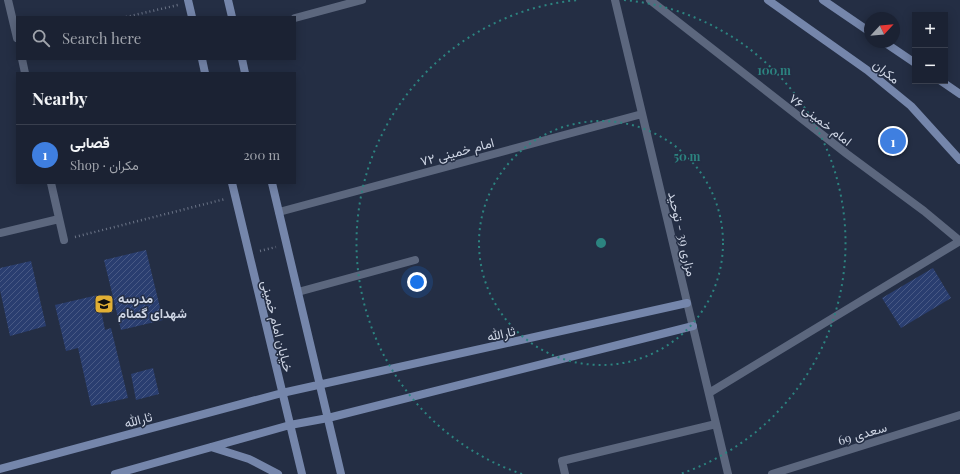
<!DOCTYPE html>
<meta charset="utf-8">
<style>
:root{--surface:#1b2233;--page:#242a3b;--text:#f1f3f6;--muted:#a0a4ac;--line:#393f4e;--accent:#1a73e8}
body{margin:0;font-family:"Playfair Display",Vazirmatn,serif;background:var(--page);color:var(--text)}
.controls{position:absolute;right:12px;top:12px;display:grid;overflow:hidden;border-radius:0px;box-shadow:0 2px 10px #0003}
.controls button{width:36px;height:36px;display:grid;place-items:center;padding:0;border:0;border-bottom:1px solid var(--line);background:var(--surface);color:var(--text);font:20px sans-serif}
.compass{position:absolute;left:864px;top:12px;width:36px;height:36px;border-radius:50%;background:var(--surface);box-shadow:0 2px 10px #0003;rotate:64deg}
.you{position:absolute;left:417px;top:282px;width:14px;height:14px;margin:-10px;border:3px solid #fff;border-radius:50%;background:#1a73e8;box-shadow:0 0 0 6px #1a73e833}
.badge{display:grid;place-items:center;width:26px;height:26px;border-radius:50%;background:var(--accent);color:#fff;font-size:13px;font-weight:700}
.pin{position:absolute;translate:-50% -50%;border:2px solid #fff;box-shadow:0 1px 4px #0006}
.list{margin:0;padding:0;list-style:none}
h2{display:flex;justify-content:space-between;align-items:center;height:52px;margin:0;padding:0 16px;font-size:17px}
h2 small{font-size:13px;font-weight:400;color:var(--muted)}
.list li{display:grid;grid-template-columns:26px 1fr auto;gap:12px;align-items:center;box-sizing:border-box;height:60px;padding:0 16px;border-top:1px solid var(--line)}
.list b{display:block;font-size:15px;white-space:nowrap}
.list p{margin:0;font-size:13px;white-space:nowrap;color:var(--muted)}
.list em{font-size:13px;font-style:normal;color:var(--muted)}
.icon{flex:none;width:22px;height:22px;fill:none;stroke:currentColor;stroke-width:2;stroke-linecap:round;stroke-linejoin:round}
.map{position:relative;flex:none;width:960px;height:474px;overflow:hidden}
.search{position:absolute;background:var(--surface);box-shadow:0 2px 10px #0003;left:16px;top:16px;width:280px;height:44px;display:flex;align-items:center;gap:10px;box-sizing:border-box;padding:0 14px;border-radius:0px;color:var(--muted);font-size:15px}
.panel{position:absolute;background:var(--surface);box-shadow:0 2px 10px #0003;left:16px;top:72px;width:280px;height:112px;border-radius:0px}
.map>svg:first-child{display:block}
.building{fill:url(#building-hatch)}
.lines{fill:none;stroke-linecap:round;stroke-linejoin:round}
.path{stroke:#6c7588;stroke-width:2.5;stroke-dasharray:1 3;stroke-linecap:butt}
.street{stroke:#5c677e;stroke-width:8}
.secondary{stroke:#7586ab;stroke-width:8}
.ring{fill:none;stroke:#2c8480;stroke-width:2;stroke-dasharray:2 4}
.labels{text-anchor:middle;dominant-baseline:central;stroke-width:3;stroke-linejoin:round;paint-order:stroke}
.street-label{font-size:13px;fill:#ced5e4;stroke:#242e44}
.poi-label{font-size:13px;font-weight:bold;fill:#ced5e4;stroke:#242e44;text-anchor:start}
.centre{fill:#2c8480;stroke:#242e44;stroke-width:2}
.ring-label{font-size:12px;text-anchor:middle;font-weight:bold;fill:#2c8480;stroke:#242e44;stroke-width:3;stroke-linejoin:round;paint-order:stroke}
</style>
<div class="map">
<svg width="960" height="474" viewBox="0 0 960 474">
<defs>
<pattern id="building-hatch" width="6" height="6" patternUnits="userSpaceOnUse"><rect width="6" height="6" fill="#2a3e70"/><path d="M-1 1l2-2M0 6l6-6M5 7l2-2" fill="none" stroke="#485984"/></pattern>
</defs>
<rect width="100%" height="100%" fill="#242e44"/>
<path class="building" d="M146 250 163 320 121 330 104 260Z
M31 261 46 326 10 336 0 290V268Z
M933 268 951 298 901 328 882 298Z
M98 295 105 330 111 328 128 398 91 406 78 348 66 351 55 305Z
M153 368 159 394 136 400 131 374Z"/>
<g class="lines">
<path class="path" d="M126 17 178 5
M75 237 225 199
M260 251 276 247"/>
<path class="street" d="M8 0 17 38
M615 0 728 474
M650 0 847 154 924 211 960 241
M295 18 362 0
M22 59 25 73
M51 183 64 240
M279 212 642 114
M0 233 59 219
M298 292 415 260
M709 393 960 241
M565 474 562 461 716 424
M772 474 960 415"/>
<path class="secondary" d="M188 0 192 17
M228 0 232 17
M768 0 867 70 911 106 960 160
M823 0 870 32
M884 42 915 63
M202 59 205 73
M242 59 245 73
M941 81 960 94
M232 183 302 474
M272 183 341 474
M211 447 249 459 278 474
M0 469 282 393 687 303
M115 474 290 425 328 418 693 326"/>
</g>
<g class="ring">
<circle cx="601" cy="243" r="122"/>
<path d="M522 474A244 244 0 0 1 578 0M624 0A244 244 0 0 1 680 474"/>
</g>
<defs>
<symbol id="school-square" viewBox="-11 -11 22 22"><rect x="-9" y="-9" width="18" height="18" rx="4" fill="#e1af34" stroke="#242e44"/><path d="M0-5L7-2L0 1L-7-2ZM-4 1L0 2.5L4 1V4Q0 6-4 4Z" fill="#111"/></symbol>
</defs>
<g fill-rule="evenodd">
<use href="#school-square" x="93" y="293" width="22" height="22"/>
</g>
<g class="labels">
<g class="street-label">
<text transform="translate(887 71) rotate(39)">مکران</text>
<text transform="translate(821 119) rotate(38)">امام خمینی ۷۶</text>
<text transform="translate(457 151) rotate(-15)">امام خمینی ۷۲</text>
<text transform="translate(683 234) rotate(77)">مزاری 39 - توحید</text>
<text transform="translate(278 326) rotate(76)">خیابان امام خمینی</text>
<text transform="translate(501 333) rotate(-13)">ثارالله</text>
<text transform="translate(138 419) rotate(-15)">ثارالله</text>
<text transform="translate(862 433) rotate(-17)">سعدی 69</text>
</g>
<g class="poi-label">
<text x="118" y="297">مدرسه<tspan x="118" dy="15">شهدای گمنام</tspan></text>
</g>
</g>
<circle cx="601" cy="243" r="6" class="centre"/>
<g class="ring-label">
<text x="774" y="75">100 m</text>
<text x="687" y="161">50 m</text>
</g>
</svg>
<div class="controls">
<button>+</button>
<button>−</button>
</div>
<svg class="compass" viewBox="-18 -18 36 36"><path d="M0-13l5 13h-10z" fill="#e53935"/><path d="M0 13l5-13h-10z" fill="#a0a4ac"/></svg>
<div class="you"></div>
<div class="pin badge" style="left:893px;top:141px;background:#3f7fe0">1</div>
<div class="search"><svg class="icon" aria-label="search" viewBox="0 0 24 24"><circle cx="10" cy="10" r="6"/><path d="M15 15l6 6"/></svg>Search here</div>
<section class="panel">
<h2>Nearby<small></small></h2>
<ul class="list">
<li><span class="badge" style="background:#3f7fe0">1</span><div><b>قصابی</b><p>Shop · مکران</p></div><em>200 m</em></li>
</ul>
</section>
</div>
